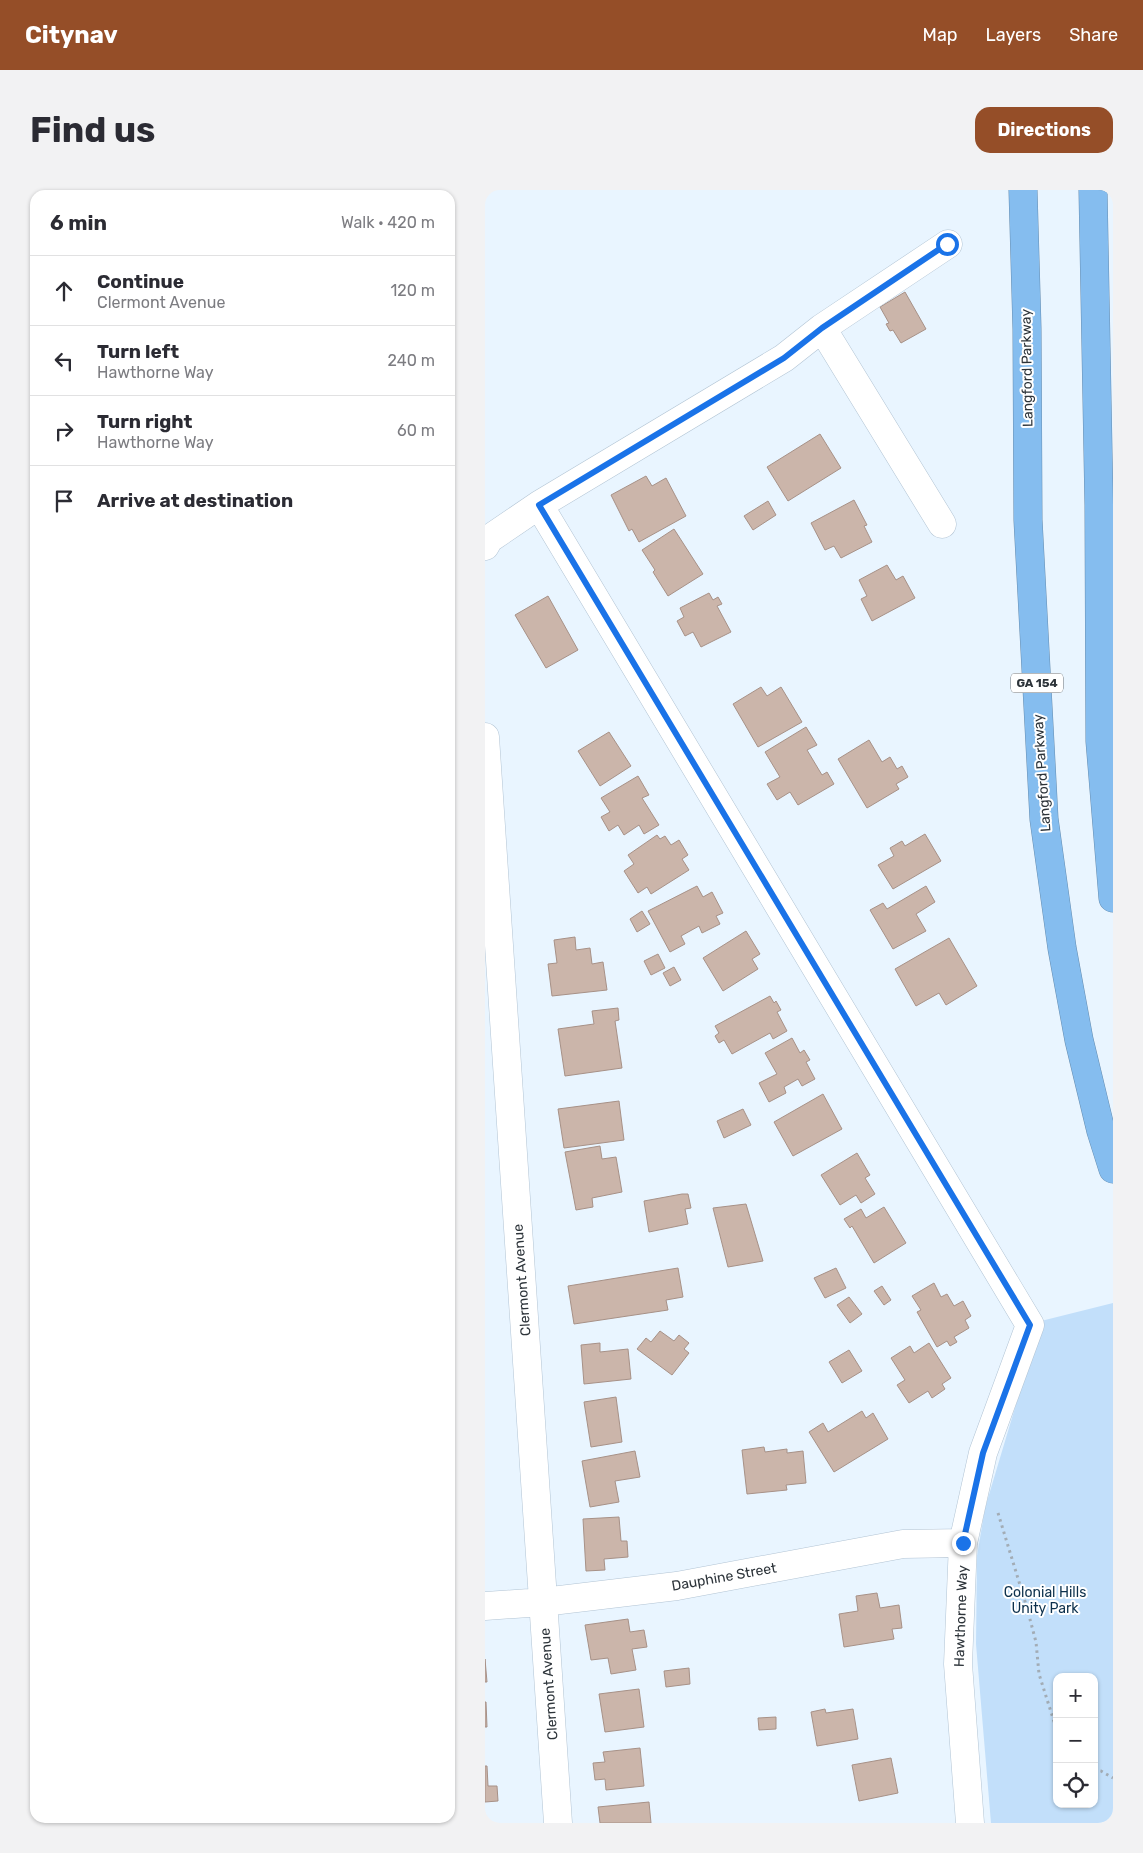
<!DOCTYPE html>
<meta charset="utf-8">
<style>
:root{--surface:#fff;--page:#f2f2f3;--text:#2b2b33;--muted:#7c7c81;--line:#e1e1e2;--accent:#954e28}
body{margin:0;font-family:Rubik,sans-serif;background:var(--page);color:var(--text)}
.controls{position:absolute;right:15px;bottom:15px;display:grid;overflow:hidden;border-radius:10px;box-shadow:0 1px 4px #0004}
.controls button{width:45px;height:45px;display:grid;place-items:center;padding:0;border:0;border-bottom:1px solid var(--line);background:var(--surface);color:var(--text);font:25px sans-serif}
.stop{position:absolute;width:15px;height:15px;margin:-11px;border:4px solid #1a73e8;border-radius:50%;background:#fff}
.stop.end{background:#1a73e8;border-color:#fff;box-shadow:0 1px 5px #0008}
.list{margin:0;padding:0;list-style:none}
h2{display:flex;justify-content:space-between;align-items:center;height:65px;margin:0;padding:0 20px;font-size:21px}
h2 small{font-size:16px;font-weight:400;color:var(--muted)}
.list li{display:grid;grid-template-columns:32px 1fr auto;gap:15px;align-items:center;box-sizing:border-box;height:70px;padding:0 20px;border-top:1px solid var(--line)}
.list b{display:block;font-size:19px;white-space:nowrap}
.list p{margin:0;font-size:16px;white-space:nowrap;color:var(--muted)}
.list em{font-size:16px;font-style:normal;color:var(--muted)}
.icon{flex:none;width:28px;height:28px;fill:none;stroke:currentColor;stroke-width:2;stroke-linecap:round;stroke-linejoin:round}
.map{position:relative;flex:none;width:628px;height:1633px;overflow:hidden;border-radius:15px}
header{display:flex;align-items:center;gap:30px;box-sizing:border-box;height:70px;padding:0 25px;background:var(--accent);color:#fff}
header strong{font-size:24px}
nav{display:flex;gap:28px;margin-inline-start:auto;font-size:18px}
.intro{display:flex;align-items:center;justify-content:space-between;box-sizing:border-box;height:120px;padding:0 30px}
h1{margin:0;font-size:35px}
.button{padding:12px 22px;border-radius:15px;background:var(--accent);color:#fff;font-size:18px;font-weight:700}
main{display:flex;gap:30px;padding:0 30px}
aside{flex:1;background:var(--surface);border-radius:15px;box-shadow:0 1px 4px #0004}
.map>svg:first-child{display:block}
.green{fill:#c2dffa;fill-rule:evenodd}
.building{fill:#cbb5aa;stroke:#a79187}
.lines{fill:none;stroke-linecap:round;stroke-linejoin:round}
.minor-casing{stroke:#b2c4d4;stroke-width:29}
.highway-casing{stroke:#668db0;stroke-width:29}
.path{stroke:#a2acb5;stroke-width:3;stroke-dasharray:2.5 4;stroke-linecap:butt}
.minor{stroke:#fff;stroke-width:28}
.highway{stroke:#85bdef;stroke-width:28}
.route{stroke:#1a73e8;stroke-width:6}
.labels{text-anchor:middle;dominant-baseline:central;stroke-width:4;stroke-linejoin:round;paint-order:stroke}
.shield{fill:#fff;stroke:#6c7175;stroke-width:1}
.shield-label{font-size:12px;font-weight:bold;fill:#2d343a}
.street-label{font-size:14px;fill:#2d343a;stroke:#fff}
.park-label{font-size:14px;fill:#0d314d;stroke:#fff}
</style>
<header>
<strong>Citynav</strong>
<nav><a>Map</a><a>Layers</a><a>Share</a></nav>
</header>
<div class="intro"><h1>Find us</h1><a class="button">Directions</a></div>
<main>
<aside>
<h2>6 min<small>Walk · 420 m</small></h2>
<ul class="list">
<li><svg class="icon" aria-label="ahead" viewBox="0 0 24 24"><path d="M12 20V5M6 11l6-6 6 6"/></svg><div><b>Continue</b><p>Clermont Avenue</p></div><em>120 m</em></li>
<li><svg class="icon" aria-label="left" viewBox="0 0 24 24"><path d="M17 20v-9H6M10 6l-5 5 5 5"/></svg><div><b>Turn left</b><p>Hawthorne Way</p></div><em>240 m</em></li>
<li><svg class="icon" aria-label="right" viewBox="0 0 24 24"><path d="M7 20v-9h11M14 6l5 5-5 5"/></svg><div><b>Turn right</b><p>Hawthorne Way</p></div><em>60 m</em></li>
<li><svg class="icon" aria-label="arrive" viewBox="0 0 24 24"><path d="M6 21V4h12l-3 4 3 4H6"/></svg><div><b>Arrive at destination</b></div></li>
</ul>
</aside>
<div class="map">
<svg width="628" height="1633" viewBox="0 0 628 1633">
<rect width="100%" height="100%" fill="#e9f5ff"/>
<path class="green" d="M628 1113V1633H506L491 1454 492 1366 500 1318 556 1131ZM572 1487H609V1614H572Z"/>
<path class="building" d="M420 102 441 139 416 153 408 140 405 141 401 134 404 133 395 117Z
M335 244 356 278 303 311 282 277Z
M161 286 167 296 181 288 201 326 154 352 147 339 144 341 126 305Z
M369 310 382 335 379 336 387 352 356 368 349 356 340 360 326 333Z
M283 311 291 325 268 340 259 326Z
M189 339 218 384 183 406 168 382 170 380 157 360Z
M402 375 411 390 418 386 430 408 387 431 376 409 382 406 374 390Z
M224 403 228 410 233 407 237 414 232 416 246 442 216 457 208 442 200 446 192 431 199 427 195 418Z
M63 406 93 460 61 478 30 425Z
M276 497 282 506 296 497 317 532 273 557 248 514Z
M321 537 332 555 322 560 337 585 342 582 349 594 313 615 305 602 292 610 282 594 295 587 280 562Z
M124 542 146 576 115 596 93 561Z
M384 550 397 572 405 567 412 579 417 576 423 587 411 594 414 599 382 618 353 569Z
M153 586 164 605 157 608 174 635 159 644 154 635 139 645 133 635 124 641 116 627 125 622 116 608Z
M440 644 456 671 408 699 393 675 409 666 405 658 417 651 420 656Z
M172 645 175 649 180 646 186 655 194 650 203 665 197 669 204 680 166 704 162 697 153 703 139 681 149 674 143 665Z
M212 696 218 707 227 702 238 723 231 726 235 734 217 743 214 736 196 746 200 754 185 762 163 721Z
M441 696 450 712 431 724 441 741 408 759 385 720 398 713 402 719Z
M157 721 165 734 152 742 145 729Z
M261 741 275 764 267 769 273 779 238 801 218 768Z
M90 747 91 760 105 758 107 774 118 772 122 800 67 806 63 774 72 773 69 750Z
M464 748 492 796 461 815 454 803 431 816 410 779Z
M173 764 180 778 166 785 159 771Z
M189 777 196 790 185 796 178 783Z
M285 806 289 813 291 811 296 820 292 822 302 841 288 849 285 843 247 864 239 850 234 853 230 846 234 843 230 836Z
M133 818 134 830 130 831 137 878 80 886 73 839 109 834 107 821Z
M307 848 315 863 319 860 325 870 321 872 330 889 317 896 313 889 299 897 301 903 284 912 274 893 292 884 280 863Z
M338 904 357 939 308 966 289 932Z
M134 911 139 950 79 958 73 919Z
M258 919 266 935 239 948 232 931Z
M115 956 117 969 131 967 137 1002 107 1008 108 1017 91 1020 80 962Z
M372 963 385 985 380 988 390 1004 376 1013 371 1005 355 1015 336 985Z
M197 1004H203L206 1018 200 1019 203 1034 164 1042 159 1011Z
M261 1014 278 1071 243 1077 228 1018Z
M399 1017 421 1053 389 1073 367 1036 365 1038 359 1029 376 1019 381 1028Z
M193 1078 198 1107 181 1110 183 1120 89 1134 83 1096Z
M351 1078 361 1098 340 1108 329 1088Z
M449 1093 456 1107 462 1104 469 1116 478 1111 486 1126 480 1130 484 1138 469 1147 472 1152 465 1156 462 1151 452 1157 432 1122 436 1120 427 1106Z
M397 1096 406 1110 399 1115 389 1101Z
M364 1107 377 1124 365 1133 352 1115Z
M175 1141 189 1151 194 1145 204 1153 199 1159 204 1163 187 1185 152 1159 161 1148 166 1152Z
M115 1153V1162L143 1159 146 1189 99 1194 96 1155Z
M444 1153 466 1188 457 1194 460 1199 447 1208 443 1201 424 1213 412 1195 420 1190 406 1168 425 1156 429 1163Z
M364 1160 377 1181 357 1193 344 1172Z
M131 1207 137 1252 106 1257 99 1212Z
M377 1221 381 1228 388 1223 403 1249 349 1282 324 1242 338 1233 343 1242Z
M279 1257 280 1262 302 1259V1263L318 1261 321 1293 301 1295 302 1300 262 1304 257 1260Z
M150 1261 155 1287 130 1291 134 1312 105 1317 97 1271Z
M134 1327 136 1351H142L143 1367 119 1369 120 1380 101 1381 98 1329Z
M392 1403 395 1418 414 1415 417 1438 407 1439 409 1449 359 1457 354 1424 373 1421 371 1406Z
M143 1429 145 1442 159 1440 162 1457 147 1459 151 1480 126 1484 123 1468 106 1470 100 1435Z
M0 1469 2 1492H0Z
M204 1478 205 1494 181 1497 179 1481Z
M154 1499 159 1537 120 1542 114 1504Z
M1 1512 2 1537H0V1512Z
M340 1519 341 1523 368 1519 373 1549 332 1556 326 1522Z
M291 1527V1539L274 1540 273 1528Z
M155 1558 159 1596 121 1600 120 1589 110 1590 108 1573 120 1572 118 1562Z
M406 1568 413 1603 374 1611 367 1575Z
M0 1576H2L3 1596H12L13 1611 0 1612Z
M164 1612 166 1633H115L113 1617Z"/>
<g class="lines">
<defs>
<path id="minor" d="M337 138 457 334
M54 315 545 1135 498 1263 478 1353 473 1474 485 1633
M0 356 4 349 54 315 299 168 337 138 463 54
M0 547 73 1633
M0 1416 58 1412 192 1396 418 1354 478 1353"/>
<path id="highway" d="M538 0 542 139 543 330 559 629 577 758 594 850 616 941 628 979
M608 0 614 315 615 551 628 708"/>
</defs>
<use href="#minor" class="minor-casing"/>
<use href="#highway" class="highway-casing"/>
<path class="path" d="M513 1323 542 1418 551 1452 554 1484 572 1541
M609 1580 616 1581 628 1588"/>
<use href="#minor" class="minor"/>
<use href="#highway" class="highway"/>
</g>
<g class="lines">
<path class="route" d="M462 54 337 138 299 168 54 315 545 1135 498 1263 478 1353"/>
</g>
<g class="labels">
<rect class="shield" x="526" y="483.5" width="52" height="19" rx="4"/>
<g class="shield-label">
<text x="552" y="493">GA 154</text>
</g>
<g class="street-label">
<text transform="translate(542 178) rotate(-91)">Langford Parkway</text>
<text transform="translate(557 583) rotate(-94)">Langford Parkway</text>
<text transform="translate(37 1090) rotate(-94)">Clermont Avenue</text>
<text transform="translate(239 1387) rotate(-10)">Dauphine Street</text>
<text transform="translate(476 1426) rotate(-88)">Hawthorne Way</text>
<text transform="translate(64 1494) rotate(-94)">Clermont Avenue</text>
</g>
<g class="park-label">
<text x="560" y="1402">Colonial Hills<tspan x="560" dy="16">Unity Park</tspan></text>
</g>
</g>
</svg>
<div class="controls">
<button>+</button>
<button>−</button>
<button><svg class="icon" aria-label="locate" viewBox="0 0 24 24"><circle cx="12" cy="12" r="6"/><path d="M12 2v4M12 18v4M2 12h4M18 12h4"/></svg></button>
</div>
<div class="stop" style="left:462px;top:54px"></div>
<div class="stop end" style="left:478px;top:1353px"></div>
</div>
</main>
